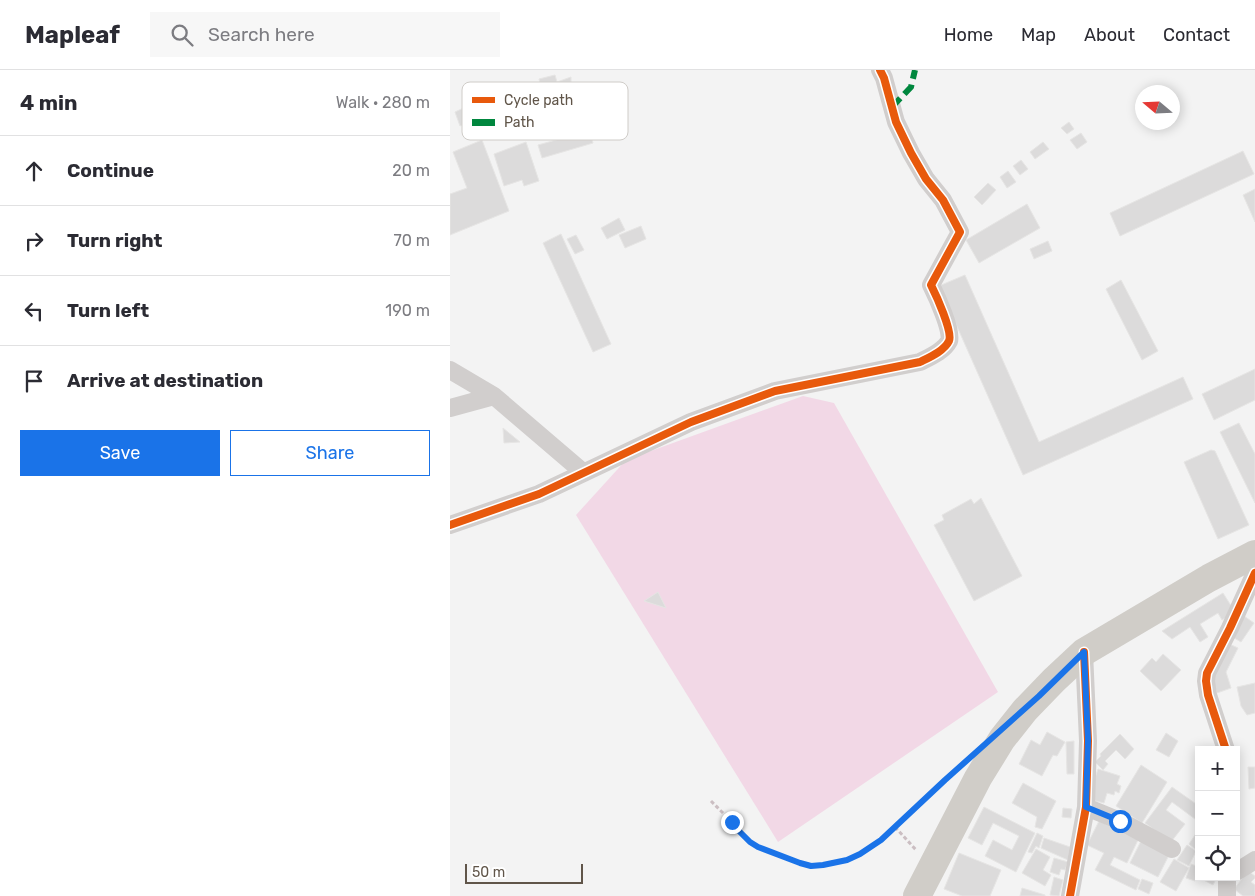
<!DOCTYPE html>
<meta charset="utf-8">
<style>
:root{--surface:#fff;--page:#f7f7f7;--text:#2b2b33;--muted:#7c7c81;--line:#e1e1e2;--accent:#1a73e8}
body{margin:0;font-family:Rubik,sans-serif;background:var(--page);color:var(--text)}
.controls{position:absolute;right:15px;bottom:15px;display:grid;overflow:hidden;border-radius:0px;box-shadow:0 2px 12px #0003}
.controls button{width:45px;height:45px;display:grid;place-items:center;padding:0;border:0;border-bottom:1px solid var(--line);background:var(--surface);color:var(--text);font:25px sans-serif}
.compass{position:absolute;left:685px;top:15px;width:45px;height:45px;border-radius:50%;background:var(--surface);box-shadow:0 2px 12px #0003;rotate:289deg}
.scale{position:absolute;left:15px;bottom:12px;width:118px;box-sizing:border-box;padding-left:5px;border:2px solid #605549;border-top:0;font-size:14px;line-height:18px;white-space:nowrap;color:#605549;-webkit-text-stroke:4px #fff;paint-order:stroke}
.stop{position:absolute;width:15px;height:15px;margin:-11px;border:4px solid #1a73e8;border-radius:50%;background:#fff}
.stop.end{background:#1a73e8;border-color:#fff;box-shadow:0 1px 5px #0008}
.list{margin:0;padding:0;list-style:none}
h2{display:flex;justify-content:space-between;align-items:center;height:65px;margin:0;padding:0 20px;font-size:21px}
h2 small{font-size:16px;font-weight:400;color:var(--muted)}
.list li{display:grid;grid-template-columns:32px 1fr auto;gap:15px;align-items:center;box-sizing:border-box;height:70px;padding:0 20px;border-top:1px solid var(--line)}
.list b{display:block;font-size:19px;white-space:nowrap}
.list em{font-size:16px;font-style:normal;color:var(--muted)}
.actions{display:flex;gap:10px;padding:15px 20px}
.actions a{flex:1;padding:11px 0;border:1px solid var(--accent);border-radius:0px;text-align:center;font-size:18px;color:var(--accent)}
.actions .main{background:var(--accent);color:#fff}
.icon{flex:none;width:28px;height:28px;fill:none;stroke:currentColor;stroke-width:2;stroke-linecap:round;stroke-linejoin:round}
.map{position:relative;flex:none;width:805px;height:826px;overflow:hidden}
header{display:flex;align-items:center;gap:30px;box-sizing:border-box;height:70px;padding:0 25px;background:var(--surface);border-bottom:1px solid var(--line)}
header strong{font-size:24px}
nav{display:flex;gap:28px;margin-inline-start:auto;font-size:18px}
.search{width:350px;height:45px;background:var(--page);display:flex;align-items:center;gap:12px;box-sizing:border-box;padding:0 18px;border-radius:0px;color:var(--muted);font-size:19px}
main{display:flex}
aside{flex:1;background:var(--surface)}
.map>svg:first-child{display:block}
.green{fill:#f2d8e6}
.building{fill:#dcdbdb;stroke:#e6e5e4}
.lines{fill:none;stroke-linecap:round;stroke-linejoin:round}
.path{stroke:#cbbec2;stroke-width:3;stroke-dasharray:4 2.5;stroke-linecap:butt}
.street{stroke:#d1cecd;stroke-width:18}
.primary{stroke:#d0cdc8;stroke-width:28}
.quiet{stroke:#00873e;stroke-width:6;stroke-dasharray:12 6;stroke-linecap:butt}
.cycleway-casing{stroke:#fff;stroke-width:11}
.cycleway{stroke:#e8590c;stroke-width:8}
.route{stroke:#1a73e8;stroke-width:6}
.key{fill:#fff;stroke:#cfccc8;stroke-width:1}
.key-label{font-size:14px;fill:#605549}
</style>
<header>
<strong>Mapleaf</strong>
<div class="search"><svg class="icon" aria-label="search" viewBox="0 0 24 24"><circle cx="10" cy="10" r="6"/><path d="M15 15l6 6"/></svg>Search here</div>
<nav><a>Home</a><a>Map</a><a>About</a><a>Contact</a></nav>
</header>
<main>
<aside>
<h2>4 min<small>Walk · 280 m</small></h2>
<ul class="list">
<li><svg class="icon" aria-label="ahead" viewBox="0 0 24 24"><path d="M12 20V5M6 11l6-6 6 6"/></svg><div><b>Continue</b></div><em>20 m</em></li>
<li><svg class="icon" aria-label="right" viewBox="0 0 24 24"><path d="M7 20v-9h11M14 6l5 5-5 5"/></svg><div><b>Turn right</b></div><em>70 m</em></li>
<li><svg class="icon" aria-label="left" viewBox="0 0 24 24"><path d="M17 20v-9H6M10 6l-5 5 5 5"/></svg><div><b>Turn left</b></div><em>190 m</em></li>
<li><svg class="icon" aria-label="arrive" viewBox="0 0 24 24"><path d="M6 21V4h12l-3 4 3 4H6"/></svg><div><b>Arrive at destination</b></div></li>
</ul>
<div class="actions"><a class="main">Save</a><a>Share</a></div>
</aside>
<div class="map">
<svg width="805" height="826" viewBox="0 0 805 826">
<rect width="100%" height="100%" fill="#f3f3f3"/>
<path class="green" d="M353 326 384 333 548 622 328 772 126 445 176 390Z"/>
<path class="building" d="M105 5 107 12 121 7V16L93 24 89 9Z
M126 14 143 73 92 88 88 75 124 65 118 42 85 51 79 28Z
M20 35 24 50 10 56 5 42Z
M619 52 624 59 617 64 611 58Z
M631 63 637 72 627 79 620 70Z
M32 70 59 141 0 165V124L17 118 3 82Z
M76 72 89 111 74 116 72 110 54 116 44 84Z
M593 72 599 79 585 89 580 82Z
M793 81 804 104 670 166 660 143Z
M571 90 578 99 570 105 563 96Z
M558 101 566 112 557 118 550 107Z
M538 113 546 120 532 135 524 127Z
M805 119V152L793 125Z
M577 134 590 158 529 193 516 170Z
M169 148 175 160 157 169 151 158Z
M191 156 196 169 175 178 169 165Z
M111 164 161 274 143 282 93 173Z
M126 165 134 180 125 184 117 169Z
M598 171 602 181 584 189 580 179Z
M515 205 589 372 733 307 743 329 573 405 489 216Z
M671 210 708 281 692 290 656 219Z
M805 299V330L764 350 752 324Z
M789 353 805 384V433L770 362Z
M53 358 70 372 54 373Z
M761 380 765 381 799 455 768 469 734 392Z
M531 428 572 506 524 531 484 455 494 450 492 445 521 429 524 434Z
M208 522 216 538 194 531Z
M773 523 785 542 772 550 768 543 750 554 758 567 750 572 740 557 722 569 712 561Z
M794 546 804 553 791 572 781 566Z
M777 573 788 578 776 602 781 618 767 623 761 606Z
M713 584 731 600 711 621 690 601 702 588 706 592Z
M805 613V643L797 645 791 636 787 617Z
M597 662 615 672 607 686 603 685 592 706 569 694 581 670 590 675Z
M716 663 728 671 719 687 706 680Z
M670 664 684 679 675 689 666 680 655 691 658 694 653 700 645 692 651 686 650 684Z
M624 671V704H617L616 672Z
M691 695 717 712 692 753 666 736Z
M798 697H805V718L799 719Z
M648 699 670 706 667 714 671 716 669 723 665 721 664 725 657 723 654 733 638 729Z
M573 713 606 731 592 759 585 757 587 747 562 733Z
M722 717 749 736V752L722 732 716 740 735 754 721 772 695 753Z
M534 737 585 763 566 802 535 786 543 770 562 780 569 766 543 753 532 775 518 768Z
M613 738 622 739 621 748 612 747Z
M649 751 688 770 677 793 664 787 660 795 690 810 686 820 645 800 654 783 637 775Z
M749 759V774L746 780 739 774Z
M587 763 593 766 589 778 586 776 582 783 578 782Z
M594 768 620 777 618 790 591 778Z
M691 771 719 785 708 807 680 793Z
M737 775 746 781 739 796 727 790Z
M586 779 600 787 593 800 601 805 595 816 572 803Z
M509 783 551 800 540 826H512L494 819Z
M604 788 618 792 615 800 611 799 609 805 600 802Z
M724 789 739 798 726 821 710 812Z
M741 794 749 797V801L745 811 736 808Z
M798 801 805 806V808L801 812 805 815V826H793L784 819Z
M749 805V807H767L763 815 748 807Z
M604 807 613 810 609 826 600 825Z
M692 809 703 813 699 824 688 819Z
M572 818 595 825V826H570Z"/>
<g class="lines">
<path class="path" d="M261 731 282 752 290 762 300 772 308 777 350 793 361 796 373 795 397 790 410 784 431 770 508 698
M445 757 467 781"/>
<path class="street" d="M0 300 44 326 134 403
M0 338 44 326
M0 455 89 424 241 352 325 321 470 292C480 287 494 281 499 271 503 262 486 225 481 215L510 162 493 130 476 109 461 83 446 52 434 8 430 0
M776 680 758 625 756 611 757 603 780 558 805 503
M636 737 670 751 722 779
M786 802 805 790
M777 807V826
M620 826 636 737 638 671 634 582"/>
<path class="primary" d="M467 826 528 708 552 669 575 640 604 610 634 582 759 508 805 484"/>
<path class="quiet" d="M442 37 461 17 465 0"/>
<defs>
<path id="cycleway" d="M0 455 89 424 241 352 325 321 470 292C480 287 494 281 499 271 503 262 486 225 481 215L510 162 493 130 476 109 461 83 446 52 434 8 430 0
M776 680 758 625 756 611 757 603 780 558 805 503
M620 826 636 737 638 671 634 582"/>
</defs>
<use href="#cycleway" class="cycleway-casing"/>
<use href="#cycleway" class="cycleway"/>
</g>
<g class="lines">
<path class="route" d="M282 752 290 762 300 772 308 777 350 793 361 796 373 795 397 790 410 784 431 770 495 710 589 626 634 582 638 670 636 737 670 751"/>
</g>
<rect x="12" y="12" width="166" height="58" rx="8" class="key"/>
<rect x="22" y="27" width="23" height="6" fill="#e8590c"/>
<rect x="22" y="49" width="23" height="7" fill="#00873e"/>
<g class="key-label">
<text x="54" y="35">Cycle path</text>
<text x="54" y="57">Path</text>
</g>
</svg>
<div class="controls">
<button>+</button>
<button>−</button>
<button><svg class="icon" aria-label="locate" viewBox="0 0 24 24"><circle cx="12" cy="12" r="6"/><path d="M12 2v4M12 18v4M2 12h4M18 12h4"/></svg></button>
</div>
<svg class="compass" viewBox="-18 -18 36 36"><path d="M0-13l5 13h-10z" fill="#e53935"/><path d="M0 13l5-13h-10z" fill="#7c7c81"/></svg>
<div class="scale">50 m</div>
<div class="stop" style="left:670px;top:751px"></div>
<div class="stop end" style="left:282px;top:752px"></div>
</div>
</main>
